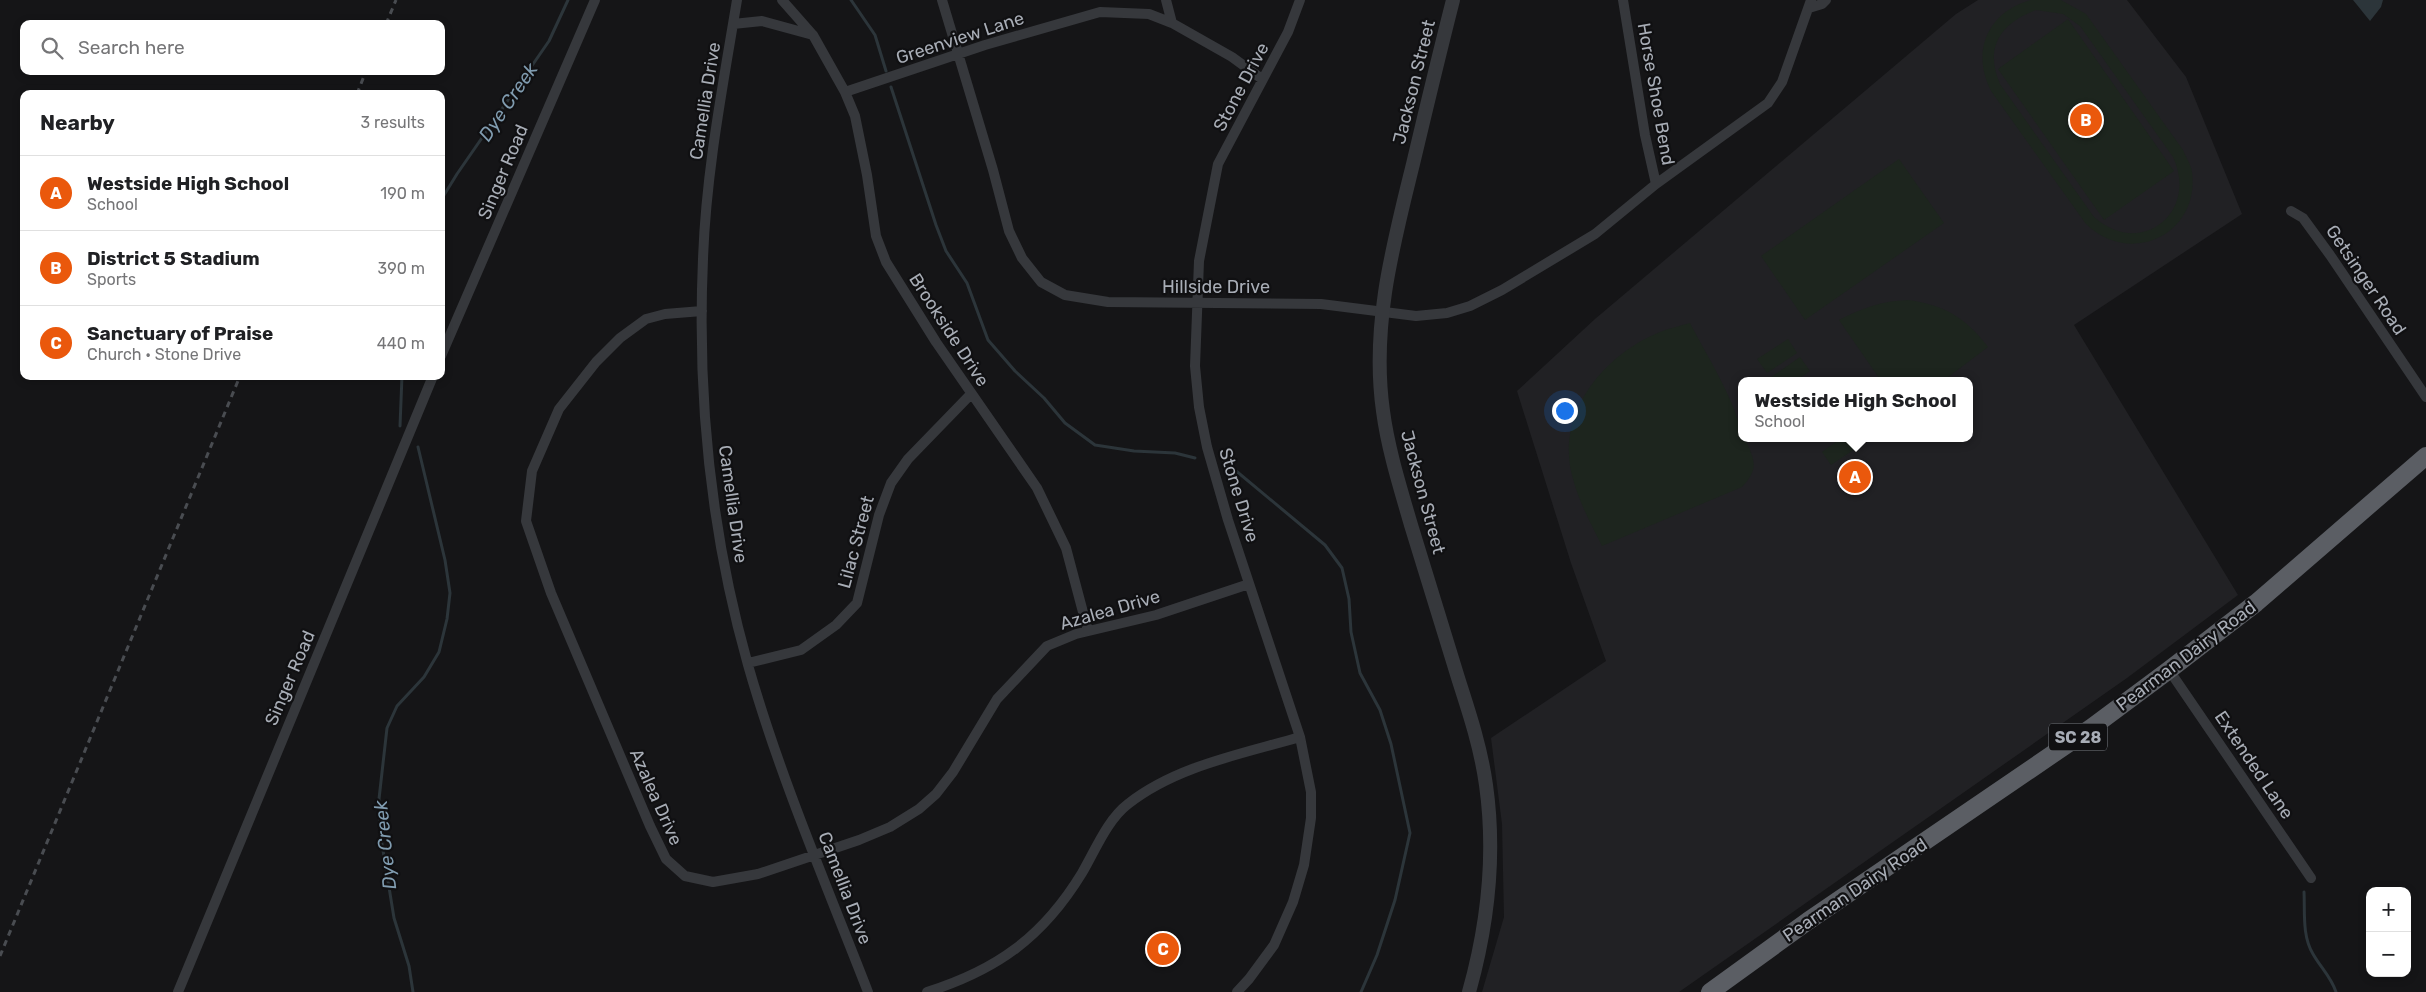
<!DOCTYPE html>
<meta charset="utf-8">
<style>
:root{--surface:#fff;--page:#f6f6f6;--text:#202124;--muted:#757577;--line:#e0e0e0;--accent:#ea580c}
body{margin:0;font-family:Rubik,sans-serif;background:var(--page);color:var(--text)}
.controls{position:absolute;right:15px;bottom:15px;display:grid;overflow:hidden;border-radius:10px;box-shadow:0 2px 8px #0003}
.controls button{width:45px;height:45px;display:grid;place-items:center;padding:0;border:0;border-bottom:1px solid var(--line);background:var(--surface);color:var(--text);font:25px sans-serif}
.you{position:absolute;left:1564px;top:410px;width:18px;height:18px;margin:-12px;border:4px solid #fff;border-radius:50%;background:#1a73e8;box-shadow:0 0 0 8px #1a73e833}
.badge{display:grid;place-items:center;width:32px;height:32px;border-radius:50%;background:var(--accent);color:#fff;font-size:16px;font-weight:700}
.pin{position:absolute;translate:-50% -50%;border:2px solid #fff;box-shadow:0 1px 5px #0006}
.popup{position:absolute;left:1738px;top:377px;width:235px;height:65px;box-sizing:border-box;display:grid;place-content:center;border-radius:10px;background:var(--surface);filter:drop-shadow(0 1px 4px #0005);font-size:16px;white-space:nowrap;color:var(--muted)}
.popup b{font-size:19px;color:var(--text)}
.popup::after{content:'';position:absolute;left:50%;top:100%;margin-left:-10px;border:10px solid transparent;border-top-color:var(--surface)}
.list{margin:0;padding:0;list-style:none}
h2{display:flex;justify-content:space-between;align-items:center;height:65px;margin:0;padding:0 20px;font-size:21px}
h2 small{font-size:16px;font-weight:400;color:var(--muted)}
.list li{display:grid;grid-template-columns:32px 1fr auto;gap:15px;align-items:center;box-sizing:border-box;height:75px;padding:0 20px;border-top:1px solid var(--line)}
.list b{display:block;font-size:19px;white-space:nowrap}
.list p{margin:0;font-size:16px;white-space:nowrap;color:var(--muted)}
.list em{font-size:16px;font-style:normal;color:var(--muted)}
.icon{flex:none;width:28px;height:28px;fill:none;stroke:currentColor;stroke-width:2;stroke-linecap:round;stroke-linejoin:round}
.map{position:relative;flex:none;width:2426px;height:992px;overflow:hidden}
.search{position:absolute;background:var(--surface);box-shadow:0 2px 8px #0003;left:20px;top:20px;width:425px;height:55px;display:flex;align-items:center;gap:12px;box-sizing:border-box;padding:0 18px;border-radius:10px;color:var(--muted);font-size:19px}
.panel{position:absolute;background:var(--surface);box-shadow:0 2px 8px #0003;left:20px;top:90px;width:425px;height:290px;border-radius:10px}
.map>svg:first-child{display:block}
.built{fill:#212124;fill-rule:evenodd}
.green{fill:#1d251e;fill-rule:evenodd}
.water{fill:#2c353a}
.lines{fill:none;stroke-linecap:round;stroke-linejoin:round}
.stream{stroke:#2c353a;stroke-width:3}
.minor{stroke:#36383c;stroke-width:10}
.tertiary{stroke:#36383c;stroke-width:14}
.trunk{stroke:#5b5e64;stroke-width:18}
.rail{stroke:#494c51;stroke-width:3;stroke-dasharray:6 5;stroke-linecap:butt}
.labels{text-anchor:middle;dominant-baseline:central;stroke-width:4.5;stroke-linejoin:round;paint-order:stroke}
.shield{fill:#101012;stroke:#7a7e85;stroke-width:1}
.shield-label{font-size:16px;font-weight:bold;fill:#a8adb6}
.street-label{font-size:18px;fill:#a8adb6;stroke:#101012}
.water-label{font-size:19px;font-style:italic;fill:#809cb0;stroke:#101012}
</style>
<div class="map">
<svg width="2426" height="992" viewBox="0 0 2426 992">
<rect width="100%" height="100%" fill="#151517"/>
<path class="built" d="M1978 0H2127L2186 77 2242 214 2074 325 2238 595 2127 678 1679 992H1482L1504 917 1502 824 1491 738 1606 661 1571 563 1517 391 1595 319 1956 14ZM1741 381H1969V438H1741Z"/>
<path class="green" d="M2031 0H2061L2086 14 2183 150C2186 157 2191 165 2192 172 2200 235 2130 267 2086 224L1991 91C1971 52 1987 12 2031 0ZM2036 10 2063 14 2080 26 2173 157C2199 212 2141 259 2094 217L2000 84C1984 47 2001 23 2036 10Z
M2068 19 2174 171 2104 220 1998 69Z
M1899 159 1944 223 1805 320 1761 256Z
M1908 300C1945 305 1966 318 1988 347L1943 381H1881L1839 320C1862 308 1882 301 1908 300Z
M1690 323C1704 351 1741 409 1741 438H1745C1754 460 1760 468 1742 487L1602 546C1591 524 1579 502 1573 479 1554 415 1603 355 1660 332 1670 328 1680 326 1690 323Z
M1788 339 1797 353 1767 373 1757 359Z
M1800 357 1810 371 1796 381H1772L1770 378Z
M1841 438H1857L1861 445 1831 465 1822 452Z"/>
<path class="water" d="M2353 0H2383L2381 7 2370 21Z"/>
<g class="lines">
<path class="stream" d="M851 0 875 35 886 71
M891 87 936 225 946 251 967 283 988 340 1015 371 1044 398 1065 423 1095 445 1134 451 1175 453 1195 458
M441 200 457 174 549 41 568 0
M400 426 402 376
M1223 460 1325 545 1342 568 1349 599 1351 632 1360 673 1380 710 1391 744 1410 833 1395 900 1377 955 1361 992
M2304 892C2305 912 2302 936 2313 954 2321 968 2331 977 2336 992
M413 992 409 966 394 918 381 838 379 799 387 728 397 706 424 677 439 652 447 619 450 593 445 560 418 447"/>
<path class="minor" d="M737 0C723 85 706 172 703 259 697 395 711 534 748 665 780 777 826 884 868 992
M782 0 812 34
M942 0 993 170 1009 231 1022 258 1041 282 1065 295 1108 302 1321 304 1416 316 1447 313 1470 306 1502 290 1595 234 1656 184
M1166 0 1172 23 1232 57 1262 79
M1623 0 1645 135 1656 184 1768 103 1782 82 1811 0
M1809 8 1822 4 1826 0
M733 24 762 21 813 35 845 92 855 116 867 175 876 236 886 262 936 342 1037 488 1066 548 1088 631
M845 92 985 45 1100 12 1149 14 1172 23
M2291 211 2303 218 2330 255 2426 397
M702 311 665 314 646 319 620 338 596 362 559 409 532 471 526 521 551 593 650 826 666 859 685 876 713 882 758 874 859 840 890 827 919 809 936 794 953 772 997 699 1047 646 1076 634 1156 615 1249 584
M441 356 595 0
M748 663 801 650 836 625 857 603 879 515 891 483 908 459 971 394
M2169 670 2311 878
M178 992 433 376
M927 992C997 970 1043 937 1082 873 1095 851 1107 820 1128 804 1176 766 1242 754 1300 737
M1237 992 1249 979 1274 945 1293 902 1304 865 1311 818V792L1300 737 1228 520 1207 447 1199 407 1195 366 1199 261 1218 164 1288 32 1300 0"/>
<path class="tertiary" d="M1453 0C1439 55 1426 109 1413 164 1393 245 1371 326 1383 411 1388 449 1400 487 1411 525 1427 577 1443 629 1459 681 1470 715 1481 749 1486 785 1496 856 1488 924 1469 992"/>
<path class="trunk" d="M1710 992 1808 921 2091 728 2169 670 2256 603 2426 456"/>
<path class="rail" d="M386 24 396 0
M357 94 366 71
M0 956 240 376"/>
</g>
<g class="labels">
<rect class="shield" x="2049" y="723.5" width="58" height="27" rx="4"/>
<g class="shield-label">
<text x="2078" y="737">SC 28</text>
</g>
<g class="street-label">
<text transform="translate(960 38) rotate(-18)">Greenview Lane</text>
<text transform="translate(1414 82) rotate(-76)">Jackson Street</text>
<text transform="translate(1241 87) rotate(-62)">Stone Drive</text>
<text transform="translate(1656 94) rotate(80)">Horse Shoe Bend</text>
<text transform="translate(705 101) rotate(-81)">Camellia Drive</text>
<text transform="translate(503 172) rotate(-67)">Singer Road</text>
<text transform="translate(2366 280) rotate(56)">Getsinger Road</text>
<text x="1216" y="287">Hillside Drive</text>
<text transform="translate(949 330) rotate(57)">Brookside Drive</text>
<text transform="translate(1423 492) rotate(75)">Jackson Street</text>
<text transform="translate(1239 495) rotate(73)">Stone Drive</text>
<text transform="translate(733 504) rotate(82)">Camellia Drive</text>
<text transform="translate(856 542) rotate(-75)">Lilac Street</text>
<text transform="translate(1110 610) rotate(-16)">Azalea Drive</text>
<text transform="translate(2186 656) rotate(-37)">Pearman Dairy Road</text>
<text transform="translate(290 678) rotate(-67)">Singer Road</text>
<text transform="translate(2254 765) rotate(56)">Extended Lane</text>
<text transform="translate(656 797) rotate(66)">Azalea Drive</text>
<text transform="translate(845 888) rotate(69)">Camellia Drive</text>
<text transform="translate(1855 890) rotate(-34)">Pearman Dairy Road</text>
</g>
<g class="water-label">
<text transform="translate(508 102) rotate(-56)">Dye Creek</text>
<text transform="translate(385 845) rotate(-96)">Dye Creek</text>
</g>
</g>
</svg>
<div class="controls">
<button>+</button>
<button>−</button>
</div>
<div class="you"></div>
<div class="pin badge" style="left:1855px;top:477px">A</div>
<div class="popup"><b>Westside High School</b>School</div>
<div class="pin badge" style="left:2086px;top:120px">B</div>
<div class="pin badge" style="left:1163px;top:949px">C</div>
<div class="search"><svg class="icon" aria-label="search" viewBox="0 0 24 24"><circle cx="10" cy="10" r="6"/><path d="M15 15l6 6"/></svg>Search here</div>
<section class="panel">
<h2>Nearby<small>3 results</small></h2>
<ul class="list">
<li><span class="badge">A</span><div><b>Westside High School</b><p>School</p></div><em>190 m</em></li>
<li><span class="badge">B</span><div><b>District 5 Stadium</b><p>Sports</p></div><em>390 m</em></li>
<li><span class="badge">C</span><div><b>Sanctuary of Praise</b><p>Church · Stone Drive</p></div><em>440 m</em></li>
</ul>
</section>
</div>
